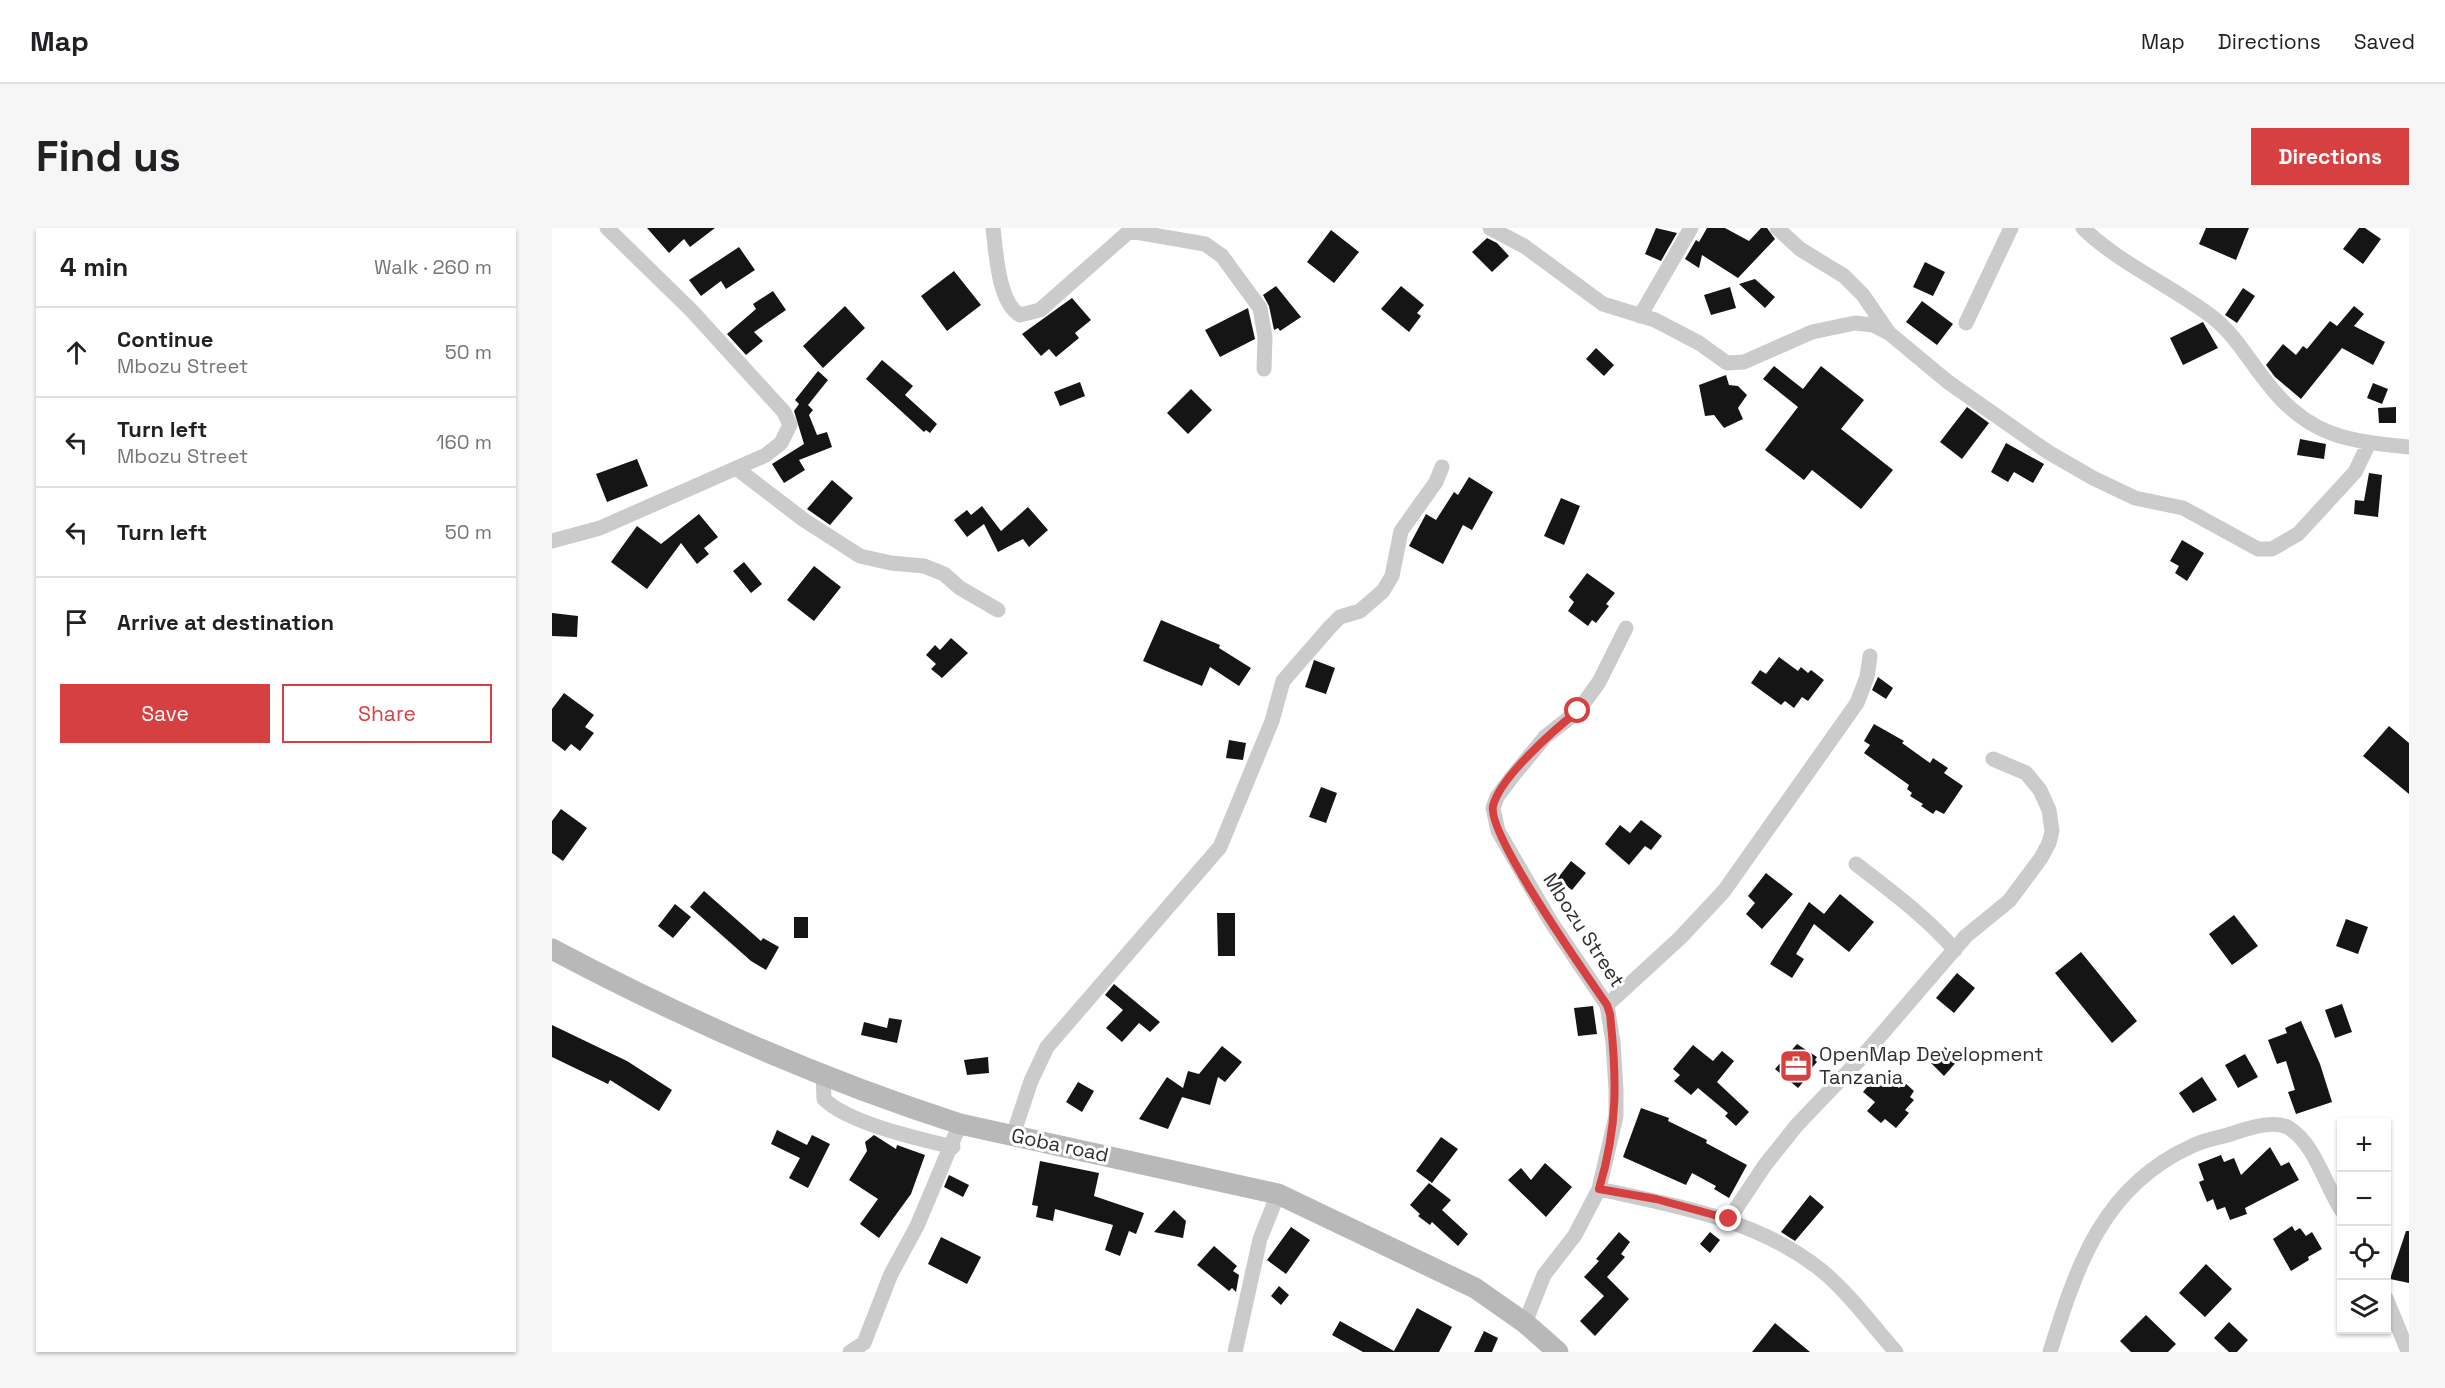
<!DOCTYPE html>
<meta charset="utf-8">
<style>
:root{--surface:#fff;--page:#f6f6f6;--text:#202124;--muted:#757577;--line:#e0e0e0;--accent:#d64040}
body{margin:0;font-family:"Space Grotesk",sans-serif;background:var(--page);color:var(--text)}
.controls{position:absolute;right:18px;bottom:18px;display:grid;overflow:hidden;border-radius:0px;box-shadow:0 2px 4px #0004}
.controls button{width:54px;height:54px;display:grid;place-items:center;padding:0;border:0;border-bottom:2px solid var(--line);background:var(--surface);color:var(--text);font:30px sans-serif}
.stop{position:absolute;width:18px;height:18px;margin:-14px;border:4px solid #d64040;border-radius:50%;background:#fff}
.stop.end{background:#d64040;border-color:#fff;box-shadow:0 2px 6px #0008}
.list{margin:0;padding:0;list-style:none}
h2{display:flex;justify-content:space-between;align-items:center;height:78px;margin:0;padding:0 24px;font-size:26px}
h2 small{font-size:20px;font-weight:400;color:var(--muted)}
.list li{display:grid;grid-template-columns:39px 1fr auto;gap:18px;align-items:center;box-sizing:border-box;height:90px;padding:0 24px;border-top:2px solid var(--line)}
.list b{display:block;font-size:22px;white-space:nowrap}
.list p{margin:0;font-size:20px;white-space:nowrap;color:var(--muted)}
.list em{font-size:20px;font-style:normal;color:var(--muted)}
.actions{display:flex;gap:12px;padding:18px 24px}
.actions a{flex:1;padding:14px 0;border:2px solid var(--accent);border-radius:0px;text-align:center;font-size:21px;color:var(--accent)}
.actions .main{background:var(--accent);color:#fff}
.icon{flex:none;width:33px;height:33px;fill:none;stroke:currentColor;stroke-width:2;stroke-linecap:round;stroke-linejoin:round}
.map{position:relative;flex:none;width:1857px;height:1124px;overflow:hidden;border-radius:0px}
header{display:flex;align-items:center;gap:36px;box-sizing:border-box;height:84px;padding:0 30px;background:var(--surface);border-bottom:2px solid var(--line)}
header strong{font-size:28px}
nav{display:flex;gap:33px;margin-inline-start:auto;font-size:21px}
.intro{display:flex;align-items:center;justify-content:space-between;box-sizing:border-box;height:144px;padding:0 36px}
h1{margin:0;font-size:42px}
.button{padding:15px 27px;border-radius:0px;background:var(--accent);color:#fff;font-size:21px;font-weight:700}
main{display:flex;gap:36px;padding:0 36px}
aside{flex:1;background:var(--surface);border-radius:0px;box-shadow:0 2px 4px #0004}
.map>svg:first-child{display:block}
.building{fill:#151515}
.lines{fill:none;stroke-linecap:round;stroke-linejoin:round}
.street{stroke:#cbcbcb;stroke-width:15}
.secondary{stroke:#b8b8b8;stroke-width:21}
.route{stroke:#d64040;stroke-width:8}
.labels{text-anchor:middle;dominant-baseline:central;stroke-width:6;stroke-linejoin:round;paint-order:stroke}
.street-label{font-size:20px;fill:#2e2e2e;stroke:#fff}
.poi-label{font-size:20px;fill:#2e2e2e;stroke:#fff;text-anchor:start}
</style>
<header>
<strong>Map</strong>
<nav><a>Map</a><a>Directions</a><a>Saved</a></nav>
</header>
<div class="intro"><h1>Find us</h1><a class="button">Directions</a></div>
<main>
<aside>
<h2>4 min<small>Walk · 260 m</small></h2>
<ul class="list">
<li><svg class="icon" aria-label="ahead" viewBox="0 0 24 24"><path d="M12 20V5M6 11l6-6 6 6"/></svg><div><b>Continue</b><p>Mbozu Street</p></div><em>50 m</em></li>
<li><svg class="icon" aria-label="left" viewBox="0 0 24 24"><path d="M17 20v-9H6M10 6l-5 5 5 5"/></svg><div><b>Turn left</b><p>Mbozu Street</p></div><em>160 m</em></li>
<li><svg class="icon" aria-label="left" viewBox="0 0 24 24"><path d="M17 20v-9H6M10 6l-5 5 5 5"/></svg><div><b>Turn left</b></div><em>50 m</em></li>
<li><svg class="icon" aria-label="arrive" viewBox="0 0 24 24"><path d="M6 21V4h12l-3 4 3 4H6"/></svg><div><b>Arrive at destination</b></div></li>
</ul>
<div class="actions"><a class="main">Save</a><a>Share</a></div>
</aside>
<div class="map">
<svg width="1857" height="1124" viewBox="0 0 1857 1124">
<rect width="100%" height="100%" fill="#fff"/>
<path class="building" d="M95 0H163L138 19 132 11 117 25Z
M1104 0 1125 5 1109 33 1093 26Z
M1155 0H1173L1197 13 1209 0H1215L1223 11 1186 50 1150 27 1147 40 1133 31 1144 12 1147 14Z
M1654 0H1697L1684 32 1647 16Z
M1807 0H1813L1829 11 1811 36 1791 21Z
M779 2 807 24 782 55 755 34Z
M935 10 945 15 957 28 940 44 920 24Z
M187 19 203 42 174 61 169 53 149 68 137 52Z
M1373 34 1393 44 1381 68 1361 59Z
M402 43 429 77 395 103 369 68Z
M1203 51 1223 69 1213 80 1187 56Z
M724 58 749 89 728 103 726 100 722 102 717 78 711 67Z
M849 58 872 77 865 85 869 88 857 104 829 81Z
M1178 59 1184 80 1159 87 1152 67Z
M1691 60 1703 68 1685 95 1673 87Z
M221 63 234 82 202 104 211 113 194 127 175 106 204 81 201 76Z
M520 70 539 92 523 105 527 110 504 129 497 121 489 128 470 106Z
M1370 73 1401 96 1385 117 1354 94Z
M293 78 313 100 271 140 251 118Z
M1802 78 1812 86 1802 98 1833 114 1821 137 1790 120 1749 171 1723 149 1714 137 1731 116 1744 127 1751 118 1755 121 1778 93 1785 98Z
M696 80 703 111 668 129 653 102Z
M1651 94 1666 120 1631 137 1618 110Z
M1044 120 1062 137 1052 148 1034 131Z
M330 132 361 158 353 167 385 196 378 205 374 202 372 204 314 151Z
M1222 138 1251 161 1269 138 1312 172 1289 201 1341 242 1309 281 1260 242 1252 252 1213 222 1246 179 1211 151Z
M266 143 276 152 256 177 261 182 257 187 265 207 275 204 280 219 247 232 253 242 232 255 220 236 252 216 242 183 247 176 243 172Z
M1174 147 1177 157 1186 158 1195 167 1186 180 1191 191 1172 200 1162 187 1153 188 1147 157Z
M528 154 533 168 508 178 502 164Z
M1821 155 1836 161 1830 176 1815 170Z
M639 161 660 182 636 206 615 185Z
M1415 179 1437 195 1410 231 1388 214Z
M1844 179V195H1827L1826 180Z
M1748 211 1774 216 1772 231 1745 227Z
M1454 215 1492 236 1481 255 1462 244 1456 254 1439 244Z
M85 231 96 258 55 274 44 246Z
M1817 245 1830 247 1826 289 1802 286 1803 272 1812 273Z
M917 249 941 264 920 302 911 297 891 336 857 318 874 286 884 292 902 264 906 267Z
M280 252 301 270 278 297 255 281Z
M1009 270 1028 278 1012 317 992 308Z
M430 278 449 303 476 279 496 302 477 319 471 311 446 324 432 296 415 309 402 292 415 282 419 287Z
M147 286 166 309 152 320 157 326 145 336 129 315 95 361 59 334 85 298 109 316Z
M1630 312 1652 325 1635 353 1623 345 1627 338 1618 333Z
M192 334 210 356 199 365 181 343Z
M262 338 289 359 262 393 235 372Z
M1035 345 1063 365 1054 376 1057 378 1044 395 1040 392 1036 398 1016 383 1022 374 1017 369Z
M0 385 26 388 25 409 0 408Z
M609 392 668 417 667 420 699 440 687 458 658 439 650 458 591 433Z
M399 410 416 425 390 450 379 441 384 436 374 427 383 417 388 422Z
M1227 429 1246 443 1249 439 1256 445 1259 442 1272 452 1256 473 1250 469 1242 480 1233 473 1229 477 1199 455 1208 442 1214 446Z
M762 432 783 440 774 466 753 459Z
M1326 449 1341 460 1334 471 1320 462Z
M12 465 42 487 33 499 42 505 28 523 19 516 13 523 0 513V481Z
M1322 496 1352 513 1350 515 1378 535 1381 530 1396 540 1392 545 1411 558 1392 586 1384 582 1381 586 1369 578 1371 576 1358 568 1360 565 1355 561 1357 557 1312 525 1318 517 1312 513Z
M1837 498 1857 515V566L1811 528Z
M677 512 694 515 691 532 674 530Z
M769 559 785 565 774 595 757 589Z
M9 581 35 600 11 633 0 625V593Z
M1089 592 1110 608 1099 622 1093 618 1077 637 1053 616 1068 597 1078 605Z
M1019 633 1034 645 1020 662 1005 651Z
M1214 645 1241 666 1210 701 1194 686 1203 675 1196 668Z
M152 663 209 713 211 710 227 719 214 742 199 733 138 679Z
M1288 666 1322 694 1297 724 1262 696 1244 726 1252 731 1240 750 1218 736 1257 674 1272 686Z
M123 676 139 689 121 710 106 698Z
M665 685H683V728H666Z
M1682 687 1706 718 1680 737 1657 706Z
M242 689H256V710H242Z
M1794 691 1816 699 1806 726 1784 718Z
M1529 724 1585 793 1560 815 1503 745Z
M1405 745 1423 760 1402 785 1384 770Z
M562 756 608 794 598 804 587 795 570 814 554 800 571 782 553 767Z
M1790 776 1800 804 1783 810 1773 782Z
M1041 778 1045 806 1026 808 1022 780Z
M337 790 350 792 345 815 309 807 312 794 335 800Z
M1749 793 1768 836 1780 874 1744 886 1736 864 1743 862 1734 833 1725 836 1716 812 1735 805 1733 800Z
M0 797 75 833 120 862 107 883 58 852 56 856 0 829Z
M1245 816 1265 829 1263 832 1265 834 1258 842 1260 844 1246 860 1223 841Z
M1141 817 1161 833 1170 823 1182 833 1165 854 1197 884 1184 898 1173 888 1176 885 1146 860 1139 867 1122 853 1128 847 1121 841Z
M670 818 690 834 673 854 666 849 658 877 630 869 616 901 587 891 615 849 631 860 636 843 647 846Z
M1393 819 1407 831 1392 848 1379 835Z
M1693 826 1706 849 1686 860 1673 837Z
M436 829 437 845 415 847 412 832Z
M1328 843 1347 860 1352 854 1362 863 1358 869 1362 872 1353 882 1357 885 1344 900 1333 891 1329 895 1315 883 1323 874 1311 864Z
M1650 849 1665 872 1641 885 1627 865Z
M526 854 542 863 530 884 514 874Z
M1089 880 1117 890 1116 893 1155 912 1154 915 1195 937 1177 970 1162 961 1164 958 1140 945 1134 957 1071 929Z
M225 902 255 917 260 907 278 916 256 960 237 950 248 930 219 916Z
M322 907 344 921 345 917 373 927 359 966 327 1010 308 996 326 971 297 952 315 923 313 914Z
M889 909 906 921 880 955 864 943Z
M1718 919 1729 938 1737 934 1747 952 1693 980 1695 986 1678 992 1673 979 1665 982 1661 971 1655 974 1647 954 1652 952 1646 936 1669 927 1672 934 1682 930 1689 947Z
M488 933 547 945 542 968 592 985 584 1006 577 1003 568 1028 553 1022 561 997 503 981 501 993 484 989 486 978 480 977Z
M993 935 1020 959 994 989 956 952 969 940 979 952Z
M397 947 417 957 411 969 392 959Z
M877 955 899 972 890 982 916 1006 906 1018 880 994 878 997 866 988 868 986 858 977Z
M1258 967 1272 979 1243 1013 1229 1004Z
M622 982 634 993 631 1010 602 1004Z
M1740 998 1743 1003 1748 1000 1754 1008 1760 1004 1770 1021 1756 1029 1757 1032 1739 1043 1721 1011Z
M739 999 758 1012 734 1046 715 1032Z
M1854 1003H1857V1055L1838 1051Z
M1067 1004 1078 1014 1069 1026 1073 1029 1055 1049 1077 1071 1043 1108 1028 1093 1052 1068 1032 1049 1047 1033 1044 1031Z
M1158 1004 1168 1012 1158 1025 1148 1016Z
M389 1009 429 1029 415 1056 376 1036Z
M662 1018 685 1038 681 1043 687 1047 684 1064 680 1060 677 1063 645 1037Z
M1654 1036 1680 1061 1653 1089 1627 1065Z
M727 1058 737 1067 729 1077 719 1068Z
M865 1080 900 1099 887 1124H811L780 1107 788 1093 842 1123Z
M1594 1087 1624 1116 1616 1124H1579L1568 1113Z
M1677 1094 1696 1112 1685 1124H1677L1662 1110Z
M1223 1095 1258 1124H1200Z
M932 1103 946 1110 940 1124H922Z"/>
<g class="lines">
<path class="street" d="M441 0C444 23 446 75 468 87L488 82 581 0
M938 0 972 18 1051 76 1103 92 1147 115 1175 135 1192 134 1260 104 1303 95 1321 97 1337 105 1396 154 1496 224 1541 250 1583 270 1631 280 1706 321H1720L1746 306 1803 244 1817 215
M1225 0 1248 21 1292 48 1311 67 1337 105
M1531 0C1568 36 1618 57 1659 88 1684 107 1697 133 1717 157 1757 209 1797 213 1857 219
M578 3 653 16 670 28 708 80 713 109 712 141
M1088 88 1139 0
M1414 95 1459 0
M184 240 252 292 308 328 339 335 372 338 392 346 408 360 446 382
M0 313 48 300 214 227 229 215 238 197 232 184 140 83 55 0
M1304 636C1339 663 1373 688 1403 722
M1055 777 1128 710 1172 663 1305 475 1315 449 1318 428
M271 845 272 871C296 895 367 911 401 919
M461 907 479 853 495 819 668 619 720 493 731 453 778 399 788 389 808 383 831 363 840 348 849 303 884 254 890 239
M1047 961C1125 978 1205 991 1269 1042 1297 1065 1320 1097 1344 1124
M1177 991 1213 937 1245 897 1310 829 1414 708 1457 673 1489 630 1497 615 1500 603 1497 582 1488 562 1474 545 1441 531
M1834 1070 1855 1121
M973 1095 992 1047 1023 1007 1047 961 1064 888V862L1061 814 1055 777 999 694 946 603 941 580 945 569 960 549 993 509 1026 483 1047 454 1074 400
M298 1124 312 1115 339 1046 365 998 408 896
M683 1124 708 1011 726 966
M1498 1124C1525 1037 1551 958 1640 918 1652 912 1666 910 1679 906 1693 901 1723 891 1737 900 1763 916 1773 957 1790 983"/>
<path class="secondary" d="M0 721C130 790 268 851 408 896L726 966 923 1060 973 1095 1006 1124"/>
</g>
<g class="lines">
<path class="route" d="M1026 483C1003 501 948 549 941 578 935 607 1034 746 1055 777L1058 786C1065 851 1066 898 1047 961L1104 971 1177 991"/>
</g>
<defs>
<symbol id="office-square" viewBox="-11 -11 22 22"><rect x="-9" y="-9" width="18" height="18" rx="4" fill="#d64040" stroke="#fff"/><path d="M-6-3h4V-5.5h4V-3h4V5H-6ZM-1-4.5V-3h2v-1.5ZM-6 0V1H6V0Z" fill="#fff"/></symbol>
</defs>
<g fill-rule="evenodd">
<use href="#office-square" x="1225" y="819" width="38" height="38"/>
</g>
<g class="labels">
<g class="street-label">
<text transform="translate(1032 702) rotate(57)">Mbozu Street</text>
<text transform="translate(508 917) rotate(12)">Goba road</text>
</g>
<g class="poi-label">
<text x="1267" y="826">OpenMap Development<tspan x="1267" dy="23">Tanzania</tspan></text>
</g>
</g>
</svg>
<div class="controls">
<button>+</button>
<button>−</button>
<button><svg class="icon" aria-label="locate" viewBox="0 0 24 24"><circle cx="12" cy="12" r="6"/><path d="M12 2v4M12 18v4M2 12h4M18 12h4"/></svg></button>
<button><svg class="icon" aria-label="layers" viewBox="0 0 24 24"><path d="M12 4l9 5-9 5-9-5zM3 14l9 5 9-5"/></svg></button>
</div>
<div class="stop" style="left:1026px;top:483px"></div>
<div class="stop end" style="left:1177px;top:991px"></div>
</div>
</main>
